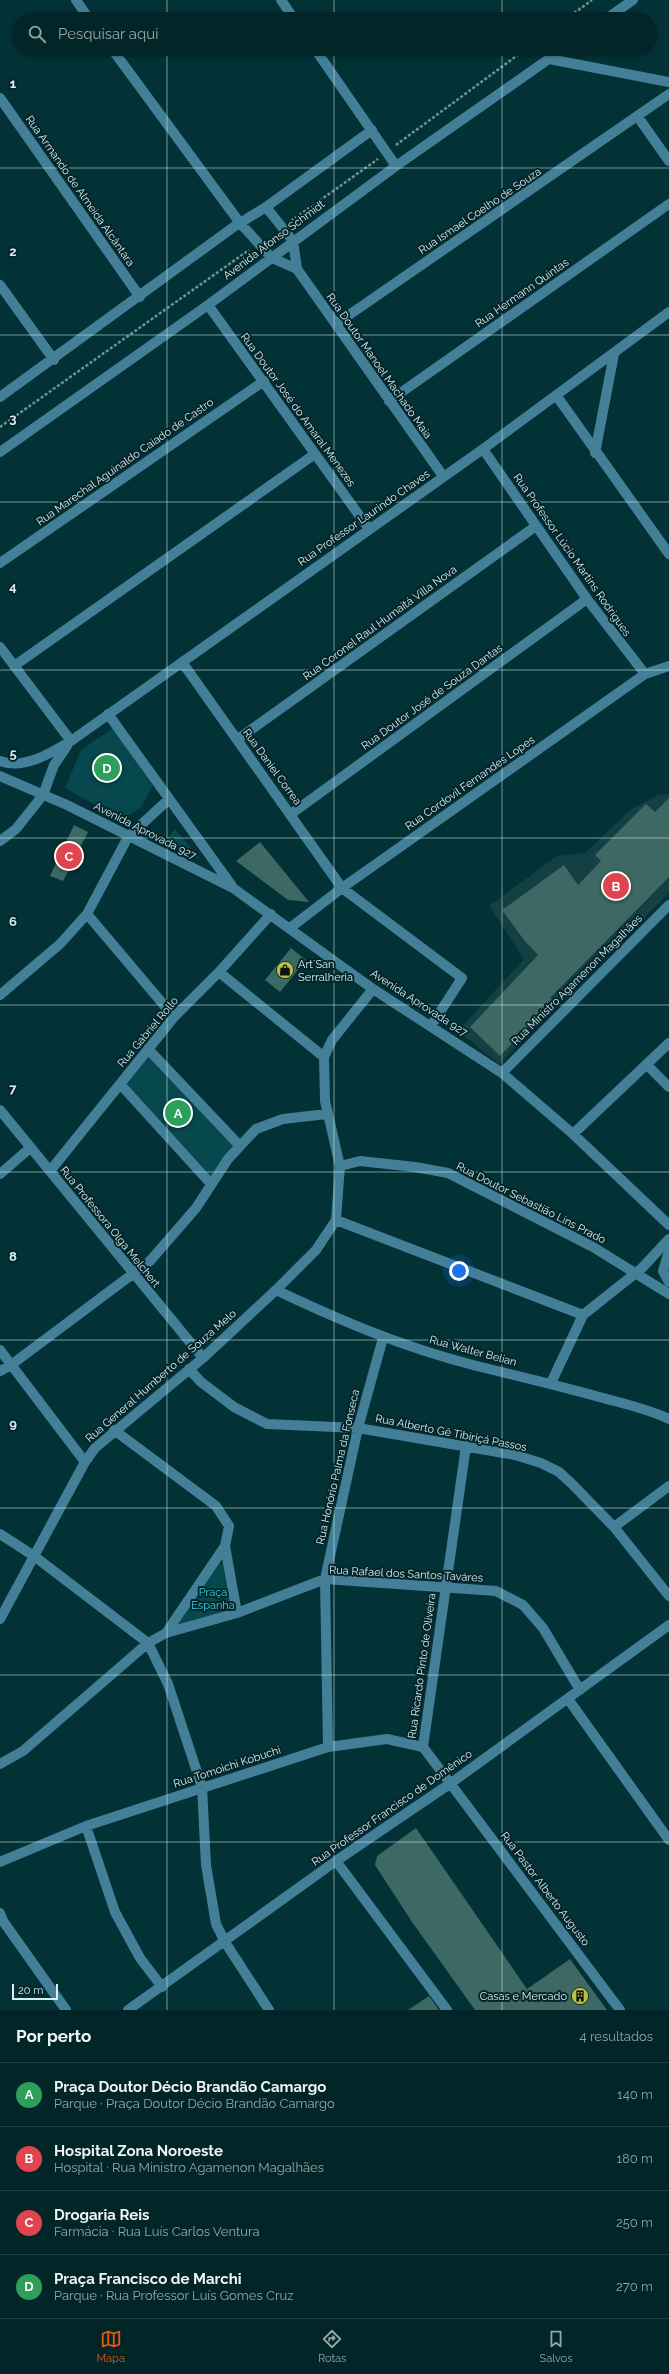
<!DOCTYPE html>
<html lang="pt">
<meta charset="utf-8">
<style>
:root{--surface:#022528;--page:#0c2d30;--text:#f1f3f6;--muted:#96a5a8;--line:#234245;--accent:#ea580c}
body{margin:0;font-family:Raleway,sans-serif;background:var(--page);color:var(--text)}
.scale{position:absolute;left:12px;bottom:10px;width:46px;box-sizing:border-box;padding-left:4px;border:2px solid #d7edf0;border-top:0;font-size:11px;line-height:14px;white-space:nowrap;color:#d7edf0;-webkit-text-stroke:3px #04262a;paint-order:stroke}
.you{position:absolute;left:459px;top:1271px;width:14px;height:14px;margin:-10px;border:3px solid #fff;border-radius:50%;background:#1a73e8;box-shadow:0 0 0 6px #1a73e833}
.badge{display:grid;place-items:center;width:26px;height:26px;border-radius:50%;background:var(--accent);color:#fff;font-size:13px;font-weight:700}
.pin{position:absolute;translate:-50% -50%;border:2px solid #fff;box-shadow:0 1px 4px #0006}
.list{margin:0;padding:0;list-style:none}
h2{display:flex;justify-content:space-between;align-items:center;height:52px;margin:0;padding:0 16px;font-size:17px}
h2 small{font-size:13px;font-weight:400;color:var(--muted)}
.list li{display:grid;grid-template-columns:26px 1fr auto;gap:12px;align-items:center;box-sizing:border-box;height:64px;padding:0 16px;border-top:1px solid var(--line)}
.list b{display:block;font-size:15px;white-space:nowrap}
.list p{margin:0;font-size:13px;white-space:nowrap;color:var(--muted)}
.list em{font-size:13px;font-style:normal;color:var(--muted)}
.icon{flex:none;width:22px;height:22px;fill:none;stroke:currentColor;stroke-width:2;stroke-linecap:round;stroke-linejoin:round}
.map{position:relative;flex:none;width:669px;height:2010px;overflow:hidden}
.search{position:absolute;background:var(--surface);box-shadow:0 1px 3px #0004;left:12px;right:12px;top:12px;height:44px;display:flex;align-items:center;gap:10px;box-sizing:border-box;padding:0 14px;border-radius:22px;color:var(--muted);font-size:15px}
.sheet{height:308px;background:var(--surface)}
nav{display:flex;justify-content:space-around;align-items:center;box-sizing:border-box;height:56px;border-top:1px solid var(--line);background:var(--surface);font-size:11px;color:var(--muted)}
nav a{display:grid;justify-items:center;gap:2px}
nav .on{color:var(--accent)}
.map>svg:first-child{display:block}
.built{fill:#143f43}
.green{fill:#06484e}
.building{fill:#3d6863}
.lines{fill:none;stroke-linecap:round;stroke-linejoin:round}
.path{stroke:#719397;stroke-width:2.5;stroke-dasharray:3 2;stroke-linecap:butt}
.minor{stroke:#438097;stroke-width:10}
.grid{fill:none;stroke:#d7edf0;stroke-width:1;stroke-opacity:0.55}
.labels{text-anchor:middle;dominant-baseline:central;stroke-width:4;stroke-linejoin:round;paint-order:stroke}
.street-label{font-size:11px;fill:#d7edf0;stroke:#04262a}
.poi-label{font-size:11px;fill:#d7edf0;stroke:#04262a;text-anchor:start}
.park-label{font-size:11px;fill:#2bd9ea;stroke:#04262a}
.grid-label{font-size:13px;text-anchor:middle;font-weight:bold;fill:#d7edf0;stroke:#04262a;stroke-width:4;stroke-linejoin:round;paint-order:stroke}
</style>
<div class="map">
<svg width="669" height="2010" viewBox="0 0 669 2010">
<rect width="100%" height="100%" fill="#023136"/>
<path class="built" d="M669 794V893L499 1064 458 1031 524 959 489 906 557 856 585 853 630 810 658 795Z"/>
<path class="green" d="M113 728 153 786 141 807 122 820 65 788 81 750Z
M175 829 201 860 165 841Z
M149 1053 235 1146 211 1184 123 1080Z
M219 1564H223L230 1604 228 1610 180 1626 178 1624 217 1565Z"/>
<path class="building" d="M669 798V877L550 998 553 1000 500 1056 470 1027 538 955 524 940 502 910 564 865 578 885 601 861 595 855 646 804 655 812Z
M74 825 88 832 63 881 50 876Z
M260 842 309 902 288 900 236 861Z
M291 948 306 960 280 992 265 980Z
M416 1828 527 1989 570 1959 607 2010H475L412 1922 375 1865 377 1856Z
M429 1996 439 2010H408Z"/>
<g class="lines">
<path class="path" d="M566 19 592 0
M396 145 526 49
M291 221 378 159
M0 427 249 250"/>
<path class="minor" d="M76 0 89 19
M281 0 294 19
M606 19 633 0
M112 49 240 223 272 258 297 269
M315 49 396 166
M549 59 669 82
M0 98 140 297
M638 117 669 161
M266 207 293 241 297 269 443 476
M0 285 54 360
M208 305 369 529
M336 324 669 94
M556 395 669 554
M0 397 235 226 266 207 372 130
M389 401 669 204
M483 449 587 599 645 674
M0 452 208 305 396 166 563 49
M595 453 614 354
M0 563 264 381
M0 647 71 741
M182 662 342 888 462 978 431 1026
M14 666 315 454
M108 714 232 886
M238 739 536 526
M0 761C25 770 50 753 71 741L483 449 669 312
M0 776 67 805 233 888 373 989 502 1073 573 1134 669 1225
M291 814 587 599
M0 841 16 829 43 795 54 765 67 746
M87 914 174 1017
M290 928 342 888 645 674 669 666
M219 972 324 1057
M0 995 60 944 87 914 128 837 169 799
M148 1049 240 1146
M647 1065 669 1087
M502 1073 669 905
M120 1084 211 1184
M0 1110 203 1358
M573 1134 669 1043
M340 1166 360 1161 415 1167 448 1173 593 1247 669 1294
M50 1171 174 1017 219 972 271 914
M0 1174 30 1148
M336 1220 583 1315
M669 1251 663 1271 669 1282
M276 1290C341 1321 403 1347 473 1365 517 1376 560 1386 603 1398 625 1404 648 1409 669 1419
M0 1350 85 1462
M189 1369 201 1382 234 1407 267 1424 358 1428 515 1455 541 1463 559 1472 571 1483 614 1527 669 1596
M0 1371 11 1365 150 1261 196 1208 228 1159 256 1129 283 1119 327 1114
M551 1383 583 1315 642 1268 669 1239
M114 1430 216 1506 229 1526 225 1546 237 1613
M614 1527 669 1486
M0 1534 34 1556 148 1643 168 1684 202 1787 206 1865 216 1924 225 1942 269 2010
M0 1619 85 1462 95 1448 203 1358 276 1290 316 1250 336 1220 340 1166 325 1101 324 1057 332 1040 373 989
M166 1633 237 1613 325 1579 496 1591 523 1605 543 1628 580 1690
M568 1699 669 1840
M328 1747 325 1579 358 1428 383 1338
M423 1747 466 1446
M0 1764 23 1751 148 1643 166 1633 225 1546
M86 1826 115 1912 140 1958 162 1987
M336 1861 447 2010
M0 1862 86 1826 328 1747 387 1739 423 1747 620 2010
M0 1913 3 1921 66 2010
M128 2010 336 1861 451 1783 669 1625"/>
</g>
<path class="grid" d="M167 0V19M334 0V19M502 0V19M167 49V2010M334 49V2010M502 49V2010M0 168H669M0 335H669M0 502H669M0 670H669M0 838H669M0 1005H669M0 1172H669M0 1340H669M0 1508H669M0 1675H669M0 1842H669"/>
<defs>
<symbol id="shop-disc" viewBox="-11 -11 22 22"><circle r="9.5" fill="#bbc045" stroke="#04262a"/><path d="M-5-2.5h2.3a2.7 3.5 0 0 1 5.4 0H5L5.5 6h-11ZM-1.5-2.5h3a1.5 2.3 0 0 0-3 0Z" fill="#111"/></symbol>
<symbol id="building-disc" viewBox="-11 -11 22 22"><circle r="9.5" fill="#bbc045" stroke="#04262a"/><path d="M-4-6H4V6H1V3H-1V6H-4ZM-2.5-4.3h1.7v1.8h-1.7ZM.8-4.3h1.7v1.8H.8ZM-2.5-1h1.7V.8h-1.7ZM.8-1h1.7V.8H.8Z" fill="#111"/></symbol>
</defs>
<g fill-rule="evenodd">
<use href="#shop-disc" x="275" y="960" width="20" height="20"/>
<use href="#building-disc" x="570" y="1986" width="20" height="20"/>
</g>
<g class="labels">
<g class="street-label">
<text transform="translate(80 191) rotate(55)">Rua Armando de Almeida Alcântara</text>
<text transform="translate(480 211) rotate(-34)">Rua Ismael Coelho de Souza</text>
<text transform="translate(274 240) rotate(-37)">Avenida Afonso Schmidt</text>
<text transform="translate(522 293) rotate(-35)">Rua Hermann Quintas</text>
<text transform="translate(379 366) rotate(55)">Rua Doutor Manoel Machado Maia</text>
<text transform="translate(298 410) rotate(54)">Rua Doutor José do Amaral Menezes</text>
<text transform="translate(125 462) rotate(-35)">Rua Marechal Aguinaldo Caiado de Castro</text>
<text transform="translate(364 518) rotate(-35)">Rua Professor Laurindo Chaves</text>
<text transform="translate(572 555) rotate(55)">Rua Professor Lúcio Martins Rodrigues</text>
<text transform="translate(380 623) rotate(-36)">Rua Coronel Raul Humaitá Villa Nova</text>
<text transform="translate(432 697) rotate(-36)">Rua Doutor José de Souza Dantas</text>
<text transform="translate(272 767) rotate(54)">Rua Daniel Correa</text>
<text transform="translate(470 783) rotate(-35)">Rua Cordovil Fernandes Lopes</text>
<text transform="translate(145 831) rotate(27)">Avenida Aprovada 927</text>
<text transform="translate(577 980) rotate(-45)">Rua Ministro Agamenon Magalhães</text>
<text transform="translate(419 1003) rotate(33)">Avenida Aprovada 927</text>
<text transform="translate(148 1032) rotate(-50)">Rua Gabriel Rollo</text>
<text transform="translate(531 1203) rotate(27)">Rua Doutor Sebastião Lins Prado</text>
<text transform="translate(110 1227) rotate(51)">Rua Professora Olga Melchert</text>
<text transform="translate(473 1351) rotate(15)">Rua Walter Belian</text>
<text transform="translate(161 1376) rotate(-41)">Rua General Humberto de Souza Melo</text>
<text transform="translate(451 1433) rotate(11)">Rua Alberto Gê Tibiriçá Passos</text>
<text transform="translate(338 1467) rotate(-77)">Rua Honório Palma da Fonseca</text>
<text transform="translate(406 1574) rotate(3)">Rua Rafael dos Santos Taváres</text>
<text transform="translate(422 1666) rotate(-82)">Rua Ricardo Pinto de Oliveira</text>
<text transform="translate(227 1767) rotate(-18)">Rua Tomoichi Kobuchi</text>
<text transform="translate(392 1808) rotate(-35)">Rua Professor Francisco de Domênico</text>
<text transform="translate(545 1889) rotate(53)">Rua Pastor Alberto Augusto</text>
</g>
<g class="poi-label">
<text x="298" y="964">Art´San<tspan x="298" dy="13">Serralheria</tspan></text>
<text x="567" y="1996" text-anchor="end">Casas e Mercado</text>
</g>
<g class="park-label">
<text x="213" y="1592">Praça<tspan x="213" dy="13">Espanha</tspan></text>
</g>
</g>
<g class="grid-label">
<text x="13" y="88">1</text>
<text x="13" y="256">2</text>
<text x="13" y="423">3</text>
<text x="13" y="591">4</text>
<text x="13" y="758">5</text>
<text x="13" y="926">6</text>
<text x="13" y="1093">7</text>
<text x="13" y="1261">8</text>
<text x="13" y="1428">9</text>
</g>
</svg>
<div class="scale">20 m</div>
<div class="you"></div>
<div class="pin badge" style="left:178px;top:1113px;background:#2e9e5b">A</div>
<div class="pin badge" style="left:616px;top:886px;background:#e0444e">B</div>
<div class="pin badge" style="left:69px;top:856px;background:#e0444e">C</div>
<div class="pin badge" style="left:107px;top:768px;background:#2e9e5b">D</div>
<div class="search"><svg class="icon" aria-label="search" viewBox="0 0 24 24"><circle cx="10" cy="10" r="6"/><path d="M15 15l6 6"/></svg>Pesquisar aqui</div>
</div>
<section class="sheet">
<h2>Por perto<small>4 resultados</small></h2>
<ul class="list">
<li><span class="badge" style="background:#2e9e5b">A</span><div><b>Praça Doutor Décio Brandão Camargo</b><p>Parque · Praça Doutor Décio Brandão Camargo</p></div><em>140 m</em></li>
<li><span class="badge" style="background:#e0444e">B</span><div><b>Hospital Zona Noroeste</b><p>Hospital · Rua Ministro Agamenon Magalhães</p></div><em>180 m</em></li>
<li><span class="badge" style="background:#e0444e">C</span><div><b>Drogaria Reis</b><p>Farmácia · Rua Luís Carlos Ventura</p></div><em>250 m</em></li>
<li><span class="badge" style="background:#2e9e5b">D</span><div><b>Praça Francisco de Marchi</b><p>Parque · Rua Professor Luís Gomes Cruz</p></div><em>270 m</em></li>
</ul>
</section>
<nav>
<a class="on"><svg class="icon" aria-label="map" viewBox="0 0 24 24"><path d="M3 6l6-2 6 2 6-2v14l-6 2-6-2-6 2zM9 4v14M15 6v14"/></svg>Mapa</a>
<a><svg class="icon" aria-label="directions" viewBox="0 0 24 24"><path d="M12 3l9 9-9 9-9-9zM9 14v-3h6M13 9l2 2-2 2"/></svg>Rotas</a>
<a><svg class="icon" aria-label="saved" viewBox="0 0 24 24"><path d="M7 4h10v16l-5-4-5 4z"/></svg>Salvos</a>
</nav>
